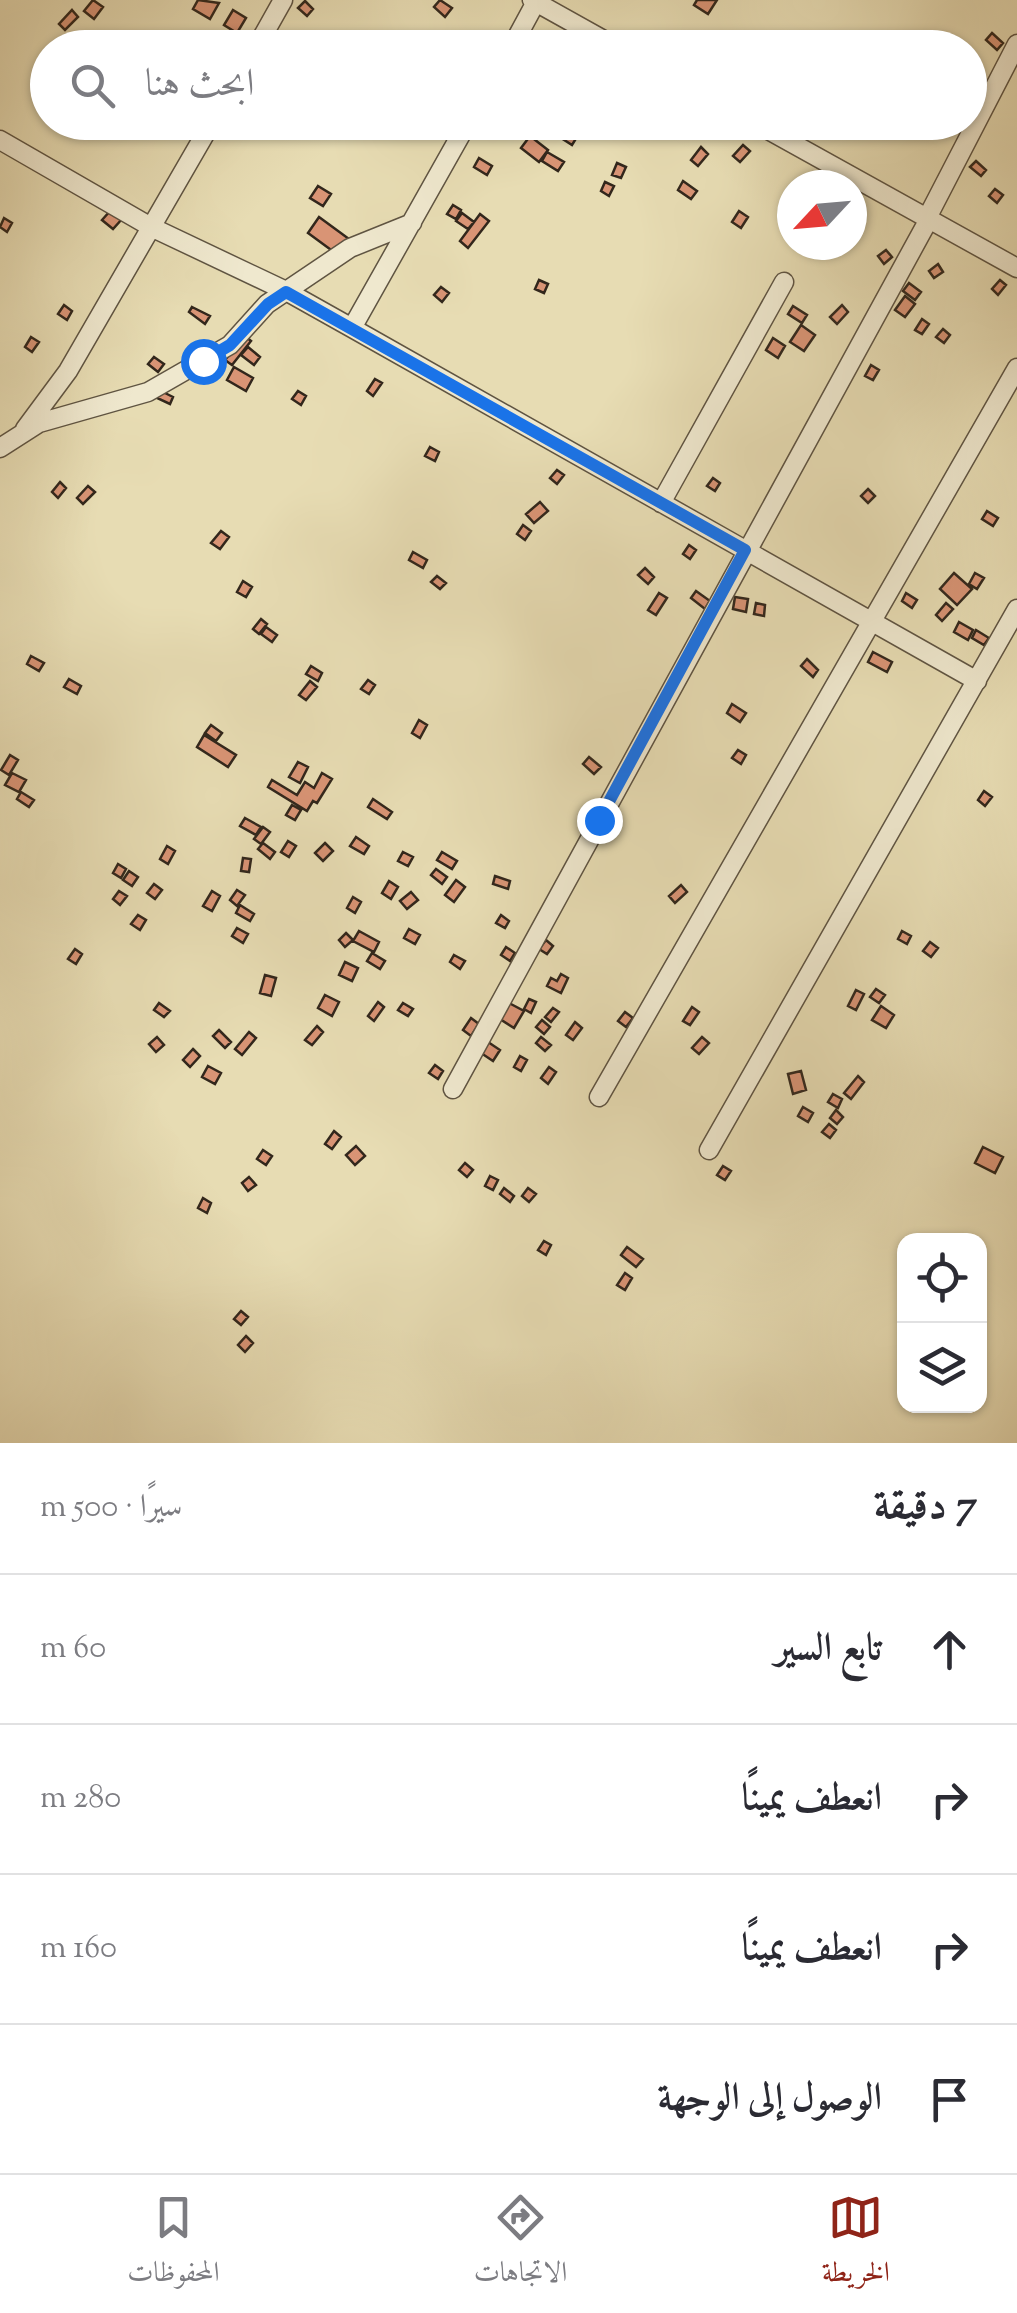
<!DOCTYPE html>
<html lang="ar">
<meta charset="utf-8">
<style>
:root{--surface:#fff;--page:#f2f2f3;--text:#2b2b33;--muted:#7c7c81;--line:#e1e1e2;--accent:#8f2418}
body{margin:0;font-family:"Sorts Mill Goudy",Amiri,serif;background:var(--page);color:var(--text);direction:rtl}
.controls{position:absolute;right:30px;bottom:30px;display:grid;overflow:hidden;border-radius:20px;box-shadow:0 2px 8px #0004}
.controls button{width:90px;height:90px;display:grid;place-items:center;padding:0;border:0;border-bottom:2px solid var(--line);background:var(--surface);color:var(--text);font:50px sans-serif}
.compass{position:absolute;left:777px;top:170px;width:90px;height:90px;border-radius:50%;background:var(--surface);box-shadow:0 2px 8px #0004;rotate:244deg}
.stop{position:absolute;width:30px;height:30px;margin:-22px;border:8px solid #1a73e8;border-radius:50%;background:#fff}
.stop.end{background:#1a73e8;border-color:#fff;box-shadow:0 2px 10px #0008}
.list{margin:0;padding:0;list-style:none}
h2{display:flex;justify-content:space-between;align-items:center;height:130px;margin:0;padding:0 40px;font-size:42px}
h2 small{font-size:32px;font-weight:400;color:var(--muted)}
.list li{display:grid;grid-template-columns:65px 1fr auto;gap:30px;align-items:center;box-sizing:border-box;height:150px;padding:0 40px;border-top:2px solid var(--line)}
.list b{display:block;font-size:38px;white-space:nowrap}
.list em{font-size:32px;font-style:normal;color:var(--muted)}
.icon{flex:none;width:55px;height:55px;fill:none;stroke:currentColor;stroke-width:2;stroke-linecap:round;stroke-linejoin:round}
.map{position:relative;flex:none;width:1017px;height:1443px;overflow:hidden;direction:ltr}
.search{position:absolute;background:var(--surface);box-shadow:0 2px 8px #0004;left:30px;right:30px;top:30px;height:110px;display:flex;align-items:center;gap:25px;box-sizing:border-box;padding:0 35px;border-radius:55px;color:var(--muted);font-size:38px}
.sheet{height:730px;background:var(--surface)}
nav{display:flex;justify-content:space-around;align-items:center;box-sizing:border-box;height:140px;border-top:2px solid var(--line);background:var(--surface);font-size:28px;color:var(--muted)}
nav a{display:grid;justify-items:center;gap:5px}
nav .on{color:var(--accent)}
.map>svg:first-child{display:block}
.building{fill:#d99475;stroke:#32271c;stroke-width:2.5}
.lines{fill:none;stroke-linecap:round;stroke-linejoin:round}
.minor-casing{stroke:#5f5442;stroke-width:21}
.minor{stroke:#efe8ce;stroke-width:18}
.route{stroke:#1a73e8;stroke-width:12}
</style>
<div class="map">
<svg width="1017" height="1443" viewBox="0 0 1017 1443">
<rect width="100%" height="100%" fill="#e7dcb3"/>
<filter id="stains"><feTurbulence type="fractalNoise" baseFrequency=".002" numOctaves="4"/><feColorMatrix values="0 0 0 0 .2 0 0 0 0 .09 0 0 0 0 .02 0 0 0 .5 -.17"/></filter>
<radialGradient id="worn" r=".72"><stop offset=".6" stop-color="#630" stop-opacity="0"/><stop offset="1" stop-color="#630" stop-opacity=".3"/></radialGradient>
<path class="building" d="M93 0 103 7 94 19 84 11Z
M198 0 219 3 210 19 193 9Z
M440 0 452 8 445 17 434 7Z
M697 0H717L708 14 694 5Z
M305 1 313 9 307 16 298 8Z
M72 10 78 17 65 30 59 24Z
M233 10 246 18 237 33 224 25Z
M992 33 1003 43 997 50 986 40Z
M127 34 136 40 130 48 121 43Z
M557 124 577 137 572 145 552 132Z
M530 136 548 150 539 162 521 148Z
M743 145 750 151 740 162 733 156Z
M701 147 708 154 698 166 691 160Z
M547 152 564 162 558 171 542 161Z
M479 158 492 166 487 175 474 167Z
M976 161 986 170 981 176 970 167Z
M617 163 626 167 621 178 612 175Z
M683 181 697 191 691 199 678 190Z
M605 182 614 186 609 196 601 191Z
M318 186 331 194 323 206 310 198Z
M995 189 1003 195 997 203 989 196Z
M453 205 461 210 456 219 447 214Z
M111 210 122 219 113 229 102 220Z
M739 211 748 217 741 228 732 222Z
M462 213 474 222 468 229 456 221Z
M480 214 489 221 468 248 460 241Z
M319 217 349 239 338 255 308 233Z
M4 218 12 223 7 232 0 227Z
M886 250 892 257 884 264 878 256Z
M938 264 943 272 934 278 929 271Z
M539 280 548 284 544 293 535 289Z
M1000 280 1006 285 998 295 992 289Z
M909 283 921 292 915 300 903 291Z
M441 287 449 293 442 302 434 295Z
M905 296 915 304 905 317 895 310Z
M64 305 72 311 67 320 58 314Z
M842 305 848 312 837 324 830 317Z
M793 306 807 315 802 323 788 314Z
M192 307 210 316 205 324 189 312Z
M922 319 929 324 922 334 915 330Z
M801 325 815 335 804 351 790 342Z
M943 329 950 335 944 343 936 337Z
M245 336 251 341 232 365 225 360Z
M31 337 39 342 32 352 25 347Z
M773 338 785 346 778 358 766 350Z
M248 347 260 357 254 365 241 355Z
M154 357 164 364 158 372 148 364Z
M871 365 879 370 873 380 865 376Z
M234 367 253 378 246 391 227 380Z
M375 379 382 383 373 396 367 391Z
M161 391 173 397 170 404 157 398Z
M298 391 306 396 301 405 292 399Z
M430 447 439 452 435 461 425 456Z
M557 470 564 475 557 484 550 478Z
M713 478 720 483 715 491 707 486Z
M60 482 66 488 58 498 52 492Z
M88 486 95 492 83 504 77 498Z
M868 489 875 496 868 503 861 496Z
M540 502 548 511 534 523 526 514Z
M987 511 998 518 993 526 982 519Z
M523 525 531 531 525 540 517 534Z
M221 531 229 537 220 549 211 543Z
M689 545 696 550 690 559 683 554Z
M413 552 427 560 423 568 409 560Z
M645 568 654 577 648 584 638 575Z
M954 573 972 589 957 605 940 589Z
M975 573 984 578 977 589 969 584Z
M437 576 446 583 440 589 431 582Z
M243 581 252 587 246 597 237 592Z
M696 591 710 601 705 609 691 598Z
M659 593 667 598 656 615 648 610Z
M906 593 917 600 912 608 902 601Z
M735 597 748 599 746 612 733 609Z
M756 603 765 605 764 616 754 614Z
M946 603 953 609 942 621 936 615Z
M261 619 267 624 259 634 253 629Z
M959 622 973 630 968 640 954 632Z
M266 627 277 635 272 642 261 634Z
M976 630 989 638 984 645 972 638Z
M873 652 892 662 887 672 868 662Z
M31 656 44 663 39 671 27 664Z
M807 659 818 670 813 677 801 666Z
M311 666 322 673 318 681 306 674Z
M69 679 81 686 77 694 64 687Z
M368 680 375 685 369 694 361 689Z
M310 681 317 687 306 700 299 695Z
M732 704 746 713 740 722 727 713Z
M419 720 427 725 420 738 412 733Z
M211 725 222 733 216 741 205 733Z
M204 735 236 755 228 767 197 747Z
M738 750 746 755 741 764 732 758Z
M10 755 18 760 9 775 1 770Z
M589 757 601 767 594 774 583 764Z
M298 762 308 767 300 783 289 777Z
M12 773 26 780 19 792 5 785Z
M322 773 332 779 317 803 313 801 307 811 268 787 272 780 297 795 305 782 314 788Z
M984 791 992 797 985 806 978 800Z
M21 792 34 800 29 807 17 799Z
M373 799 392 812 387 819 368 807Z
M292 805 301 810 295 820 286 815Z
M245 818 261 827 256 835 240 826Z
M263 827 270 832 261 844 254 839Z
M356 837 369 846 364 854 350 846Z
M288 841 296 846 289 857 281 852Z
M263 843 275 852 270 859 258 849Z
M325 843 333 851 323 861 315 853Z
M167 846 175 851 168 864 160 859Z
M403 852 413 857 408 866 398 861Z
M442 852 457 861 452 869 437 860Z
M243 858 251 859 249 872 241 871Z
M118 864 126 869 121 878 113 873Z
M436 869 447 877 442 884 431 875Z
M129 871 138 877 132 886 123 880Z
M495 876 510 881 508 889 493 884Z
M456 880 465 887 454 902 445 895Z
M389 881 398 887 391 899 382 893Z
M154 884 162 890 155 899 147 893Z
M681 885 687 892 675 903 669 896Z
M237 890 245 895 237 906 230 900Z
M119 891 127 896 120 905 113 899Z
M212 891 220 896 212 911 203 906Z
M411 892 418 900 407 909 400 901Z
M353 897 361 902 355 913 347 908Z
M240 905 254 914 250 921 236 913Z
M138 915 146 920 140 930 131 924Z
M501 915 509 921 505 928 496 923Z
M237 928 248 934 243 943 232 936Z
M409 929 420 935 415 944 404 938Z
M359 931 379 942 374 952 353 941Z
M902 931 911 936 907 944 898 939Z
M346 933 353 940 345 947 339 940Z
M546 940 553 946 547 954 539 949Z
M930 942 938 948 931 957 923 951Z
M506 947 515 953 510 961 501 955Z
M75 949 82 954 76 964 68 959Z
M372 953 385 961 380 969 367 961Z
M454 955 465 961 460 969 450 962Z
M345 962 358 968 352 981 339 975Z
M561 974 568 978 561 993 547 986 551 978 557 981Z
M265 975 276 978 271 996 260 993Z
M876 989 885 995 879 1003 870 997Z
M856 990 864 994 856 1010 848 1006Z
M325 995 339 1002 332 1016 318 1008Z
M529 999 536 1002 531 1013 524 1009Z
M378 1002 384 1007 374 1021 368 1016Z
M159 1003 170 1011 164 1017 154 1010Z
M403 1003 413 1009 408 1016 398 1010Z
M509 1003 524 1011 514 1028 500 1019Z
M881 1006 894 1015 886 1028 872 1020Z
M692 1007 699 1012 690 1025 683 1021Z
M553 1008 559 1012 551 1022 545 1017Z
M625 1012 633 1018 626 1027 618 1021Z
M471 1018 479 1024 471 1036 463 1030Z
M542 1020 550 1027 544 1034 536 1027Z
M575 1022 582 1028 573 1040 566 1035Z
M317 1026 323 1032 312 1045 305 1040Z
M219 1030 231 1042 225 1048 213 1036Z
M249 1032 256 1038 242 1055 235 1049Z
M157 1037 164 1045 156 1052 149 1044Z
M541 1037 551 1045 545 1051 536 1043Z
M702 1037 709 1043 699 1054 692 1048Z
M488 1042 500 1050 493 1061 481 1053Z
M193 1049 200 1056 190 1067 183 1060Z
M520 1056 527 1060 521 1071 514 1067Z
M435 1065 443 1071 438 1079 429 1073Z
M208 1066 221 1073 215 1084 202 1077Z
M549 1067 556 1072 548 1084 541 1078Z
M801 1071 806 1090 793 1094 788 1074Z
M858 1076 864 1082 851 1099 844 1093Z
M833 1094 842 1099 838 1108 828 1102Z
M803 1107 813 1113 808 1122 798 1116Z
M836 1110 843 1117 837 1124 830 1118Z
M829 1124 836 1130 830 1138 822 1132Z
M334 1131 341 1137 332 1149 325 1144Z
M356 1146 365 1156 355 1165 346 1155Z
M983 1147 1003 1157 995 1173 975 1163Z
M263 1150 272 1156 266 1165 257 1159Z
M465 1163 473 1170 467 1177 459 1170Z
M723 1166 731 1171 725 1180 717 1175Z
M490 1176 498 1180 493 1190 485 1186Z
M249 1177 256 1185 248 1191 242 1183Z
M504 1188 514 1196 510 1202 500 1194Z
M528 1188 536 1194 529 1202 522 1196Z
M203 1198 211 1203 207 1213 198 1208Z
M544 1241 551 1245 546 1255 538 1250Z
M627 1247 643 1259 636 1267 621 1255Z
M625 1273 632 1278 625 1290 617 1285Z
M241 1311 248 1317 241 1325 234 1319Z
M246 1336 253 1343 245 1352 238 1345Z"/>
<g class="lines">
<defs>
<path id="minor" d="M532 0 618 48
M256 48 283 0
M511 48 537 0
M754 122 1017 268
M0 140 151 227 286 291 352 328 977 681
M927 218 1017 44
M352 328 468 122
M25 429 68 371 212 122
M0 448 39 423 148 392 230 345 267 304 350 248 412 223
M661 503 784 282
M453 1089 929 219
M599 1097 1017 368
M709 1150 1017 609"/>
</defs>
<use href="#minor" class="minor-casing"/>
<use href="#minor" class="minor"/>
</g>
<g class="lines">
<path class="route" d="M203 361 230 345 268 304 286 292 745 550 599 820"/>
</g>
<rect width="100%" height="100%" filter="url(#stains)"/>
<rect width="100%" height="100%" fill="url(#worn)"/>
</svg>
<div class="controls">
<button><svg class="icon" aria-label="locate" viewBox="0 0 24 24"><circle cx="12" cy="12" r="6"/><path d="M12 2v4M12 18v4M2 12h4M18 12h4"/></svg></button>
<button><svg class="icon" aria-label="layers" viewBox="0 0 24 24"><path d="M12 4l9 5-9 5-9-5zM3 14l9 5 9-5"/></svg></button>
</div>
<svg class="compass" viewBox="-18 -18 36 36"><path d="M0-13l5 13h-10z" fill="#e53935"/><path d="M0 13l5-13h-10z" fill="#7c7c81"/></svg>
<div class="stop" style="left:203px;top:361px"></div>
<div class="stop end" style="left:599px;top:820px"></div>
<div class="search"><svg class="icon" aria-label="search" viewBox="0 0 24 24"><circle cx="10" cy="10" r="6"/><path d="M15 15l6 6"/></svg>ابحث هنا</div>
</div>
<section class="sheet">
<h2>7 دقيقة<small>سيرًا · 500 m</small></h2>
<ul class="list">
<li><svg class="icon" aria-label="ahead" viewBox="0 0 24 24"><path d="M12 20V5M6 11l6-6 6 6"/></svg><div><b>تابع السير</b></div><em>60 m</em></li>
<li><svg class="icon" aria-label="right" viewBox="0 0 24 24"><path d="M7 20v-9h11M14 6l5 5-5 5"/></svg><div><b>انعطف يمينًا</b></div><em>280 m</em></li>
<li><svg class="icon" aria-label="right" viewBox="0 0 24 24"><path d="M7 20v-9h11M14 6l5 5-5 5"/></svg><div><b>انعطف يمينًا</b></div><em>160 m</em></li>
<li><svg class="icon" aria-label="arrive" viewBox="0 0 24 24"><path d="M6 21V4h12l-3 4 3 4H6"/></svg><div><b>الوصول إلى الوجهة</b></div></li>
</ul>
</section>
<nav>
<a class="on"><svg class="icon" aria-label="map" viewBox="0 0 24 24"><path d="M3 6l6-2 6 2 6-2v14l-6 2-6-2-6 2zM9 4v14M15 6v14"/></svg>الخريطة</a>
<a><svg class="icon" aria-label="directions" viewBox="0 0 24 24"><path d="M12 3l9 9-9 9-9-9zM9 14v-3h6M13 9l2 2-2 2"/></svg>الاتجاهات</a>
<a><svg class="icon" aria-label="saved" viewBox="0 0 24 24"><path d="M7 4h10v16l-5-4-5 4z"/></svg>المحفوظات</a>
</nav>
